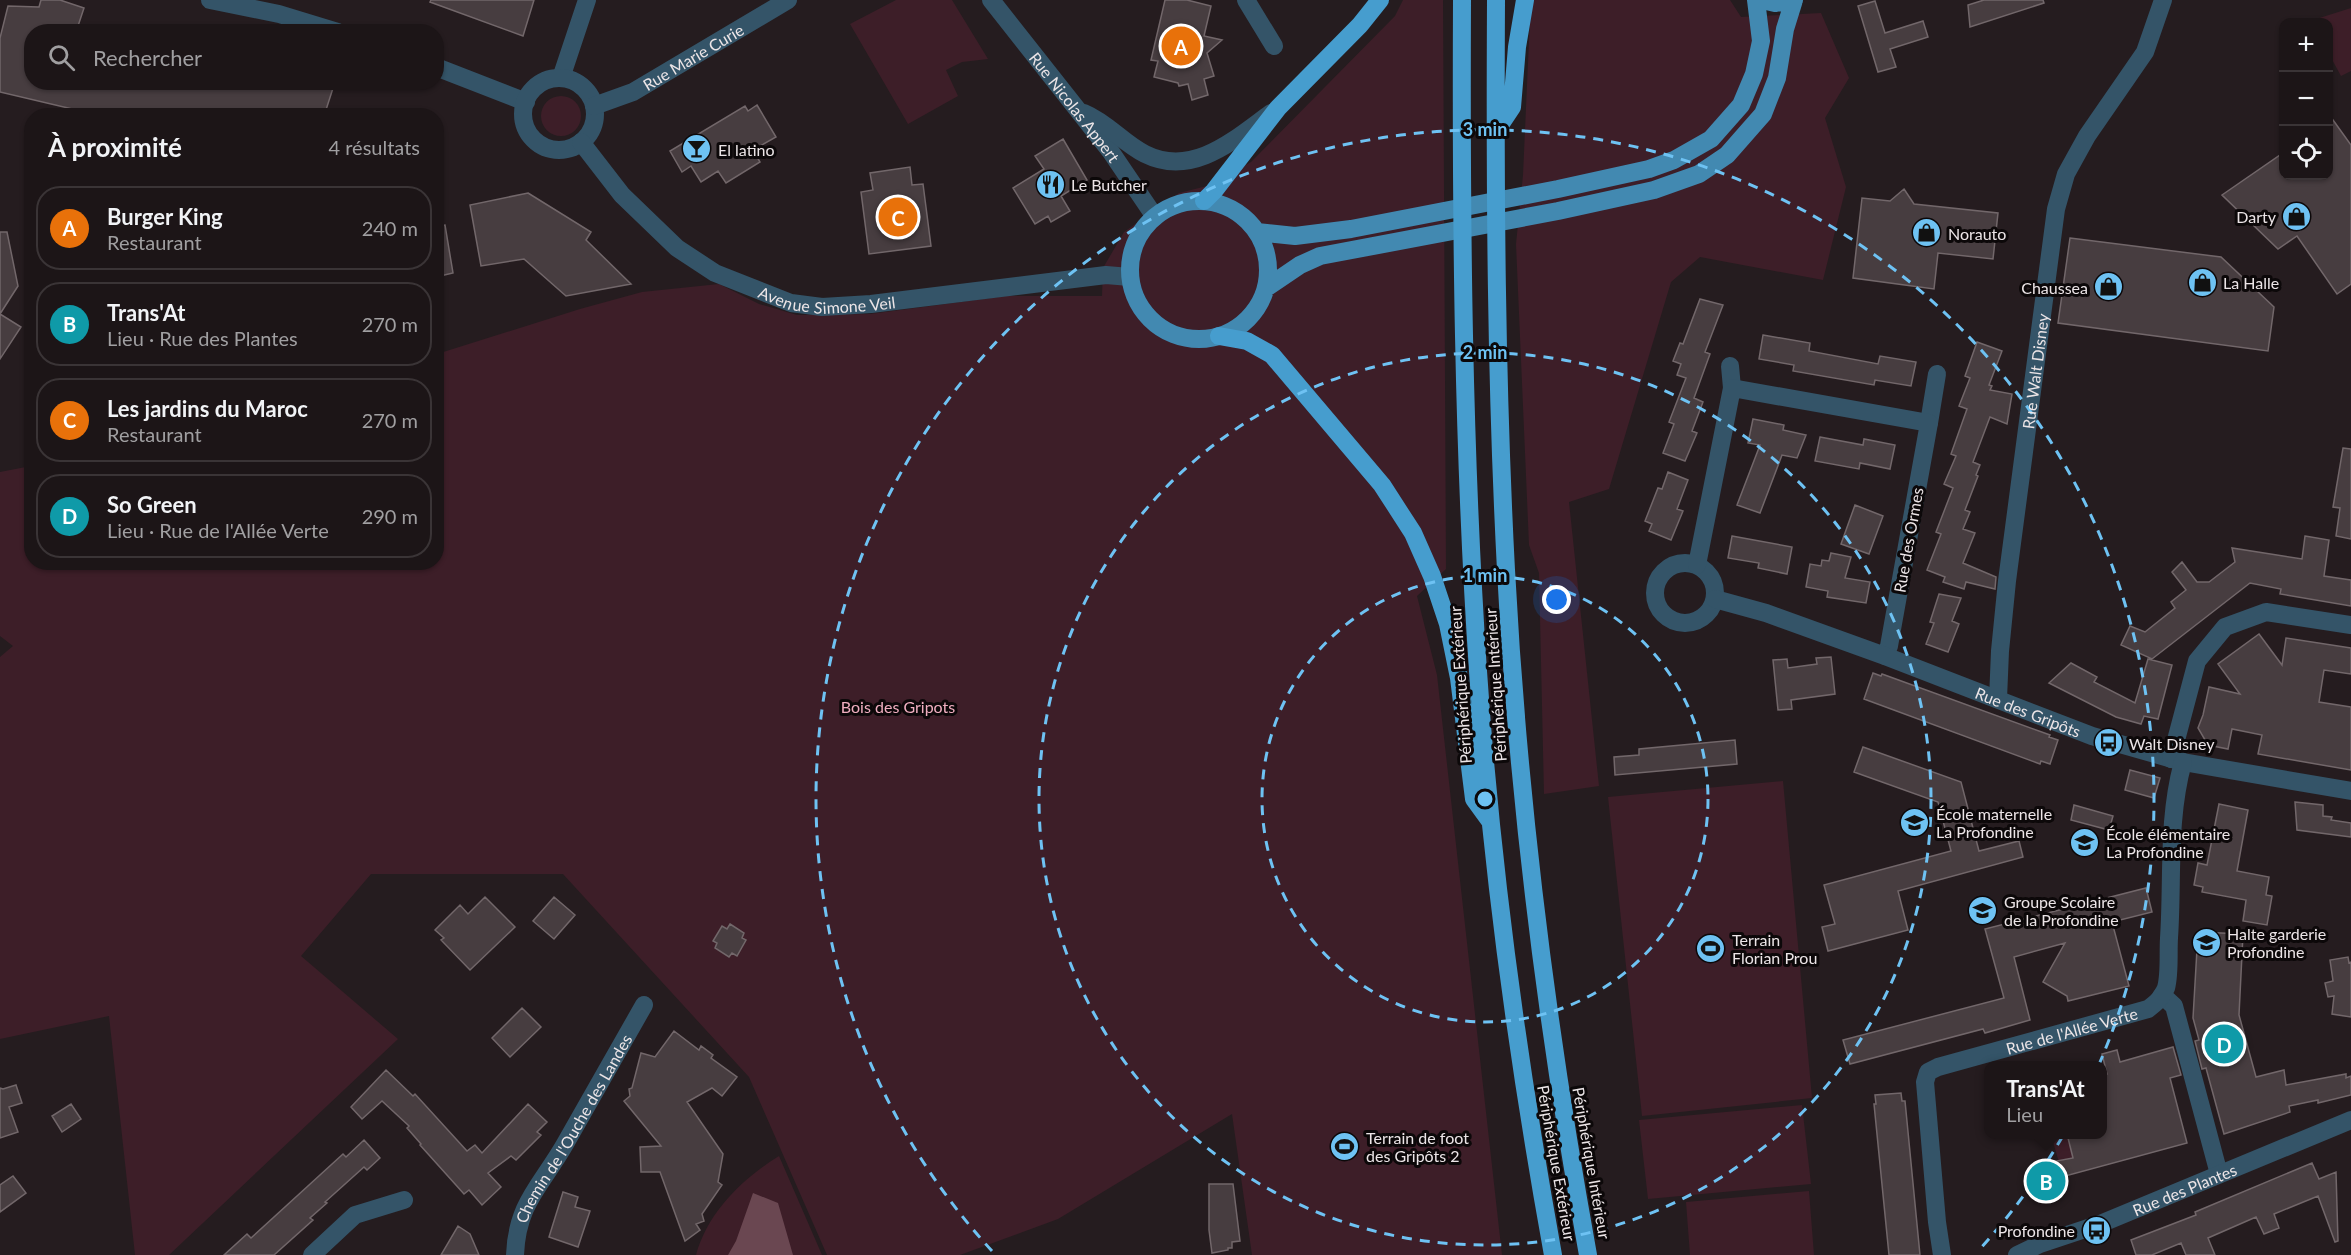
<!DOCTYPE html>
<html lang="fr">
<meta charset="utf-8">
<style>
:root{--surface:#1c1517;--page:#292224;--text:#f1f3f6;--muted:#a09fa1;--line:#3a3436;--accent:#6ec2f3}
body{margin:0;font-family:Lato,sans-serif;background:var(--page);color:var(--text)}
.controls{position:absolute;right:18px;top:18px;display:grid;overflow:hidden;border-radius:12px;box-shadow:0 2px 4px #0004}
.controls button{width:54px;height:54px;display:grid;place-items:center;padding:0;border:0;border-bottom:2px solid var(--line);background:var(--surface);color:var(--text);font:30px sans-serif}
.you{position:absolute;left:1557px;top:600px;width:21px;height:21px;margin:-15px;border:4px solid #fff;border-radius:50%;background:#1a73e8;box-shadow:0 0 0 9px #1a73e833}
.badge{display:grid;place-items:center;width:39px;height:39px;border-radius:50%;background:var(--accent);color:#fff;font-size:20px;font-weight:700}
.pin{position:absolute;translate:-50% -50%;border:3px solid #fff;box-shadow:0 2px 6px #0006}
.popup{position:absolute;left:1984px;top:1061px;width:123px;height:78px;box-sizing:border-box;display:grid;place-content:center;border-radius:12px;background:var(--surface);filter:drop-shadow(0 2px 4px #0005);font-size:20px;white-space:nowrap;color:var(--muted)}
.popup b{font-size:22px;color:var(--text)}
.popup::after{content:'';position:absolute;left:50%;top:100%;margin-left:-12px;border:12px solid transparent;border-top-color:var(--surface)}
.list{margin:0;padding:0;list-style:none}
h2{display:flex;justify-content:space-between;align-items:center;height:78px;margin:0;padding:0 24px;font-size:26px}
h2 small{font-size:20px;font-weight:400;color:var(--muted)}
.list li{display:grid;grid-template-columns:39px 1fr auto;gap:18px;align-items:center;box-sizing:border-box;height:84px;margin:0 12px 12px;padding:0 12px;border:2px solid var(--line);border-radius:24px}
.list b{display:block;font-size:22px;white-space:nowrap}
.list p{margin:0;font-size:20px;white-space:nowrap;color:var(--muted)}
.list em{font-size:20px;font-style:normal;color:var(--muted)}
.icon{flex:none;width:33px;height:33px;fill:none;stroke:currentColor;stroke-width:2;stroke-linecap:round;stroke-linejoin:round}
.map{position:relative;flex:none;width:2351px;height:1255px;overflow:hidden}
.search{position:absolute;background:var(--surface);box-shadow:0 2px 4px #0004;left:24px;top:24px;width:420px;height:66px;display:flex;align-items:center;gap:15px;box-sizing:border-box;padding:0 21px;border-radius:24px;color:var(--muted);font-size:22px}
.panel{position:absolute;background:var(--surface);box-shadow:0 2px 4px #0004;left:24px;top:108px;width:420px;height:462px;border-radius:24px}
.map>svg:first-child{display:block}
.green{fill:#3d1e28}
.water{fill:#6a4751}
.building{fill:#473d40;stroke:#72676a;stroke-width:1.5}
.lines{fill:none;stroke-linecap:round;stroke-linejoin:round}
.minor{stroke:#345468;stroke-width:18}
.major{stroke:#4289b1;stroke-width:18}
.highway{stroke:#469dce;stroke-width:18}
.ring{fill:none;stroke:#6ec2f3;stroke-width:3;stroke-dasharray:10 8}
.labels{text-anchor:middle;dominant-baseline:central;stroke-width:6;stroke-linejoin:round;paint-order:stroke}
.street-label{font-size:16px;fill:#ece5e7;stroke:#0c0809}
.poi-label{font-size:16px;fill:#ece5e7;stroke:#0c0809;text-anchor:start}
.park-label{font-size:16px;fill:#f0aec0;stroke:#0c0809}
.centre{fill:#6ec2f3;stroke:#0c0809;stroke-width:3}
.ring-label{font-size:18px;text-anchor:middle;font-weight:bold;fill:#6ec2f3;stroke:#0c0809;stroke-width:6;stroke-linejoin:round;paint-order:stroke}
</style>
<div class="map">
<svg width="2351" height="1255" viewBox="0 0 2351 1255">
<rect width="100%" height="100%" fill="#251c1f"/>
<path class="green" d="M896 0H952L988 59 962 62 946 70 958 96 908 124 850 24Z
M1403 0H1443L1446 569 1417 596 1437 675 1502 1255H1252L1232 1114 1058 1219 960 1255H827L749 1077 563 874H371L301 956 398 1039 169 1255H135L109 1016 0 1039V657L13 646 0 636V472L31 466 32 562H436L437 354 580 309 642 292 719 284 759 304 797 315 870 314 1006 296H1102L1103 268 1124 232 1179 193 1207 186 1251 162 1395 16Z
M1524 0H1730L1741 17 1821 13 1849 78 1825 118 1846 187 1823 280 1700 257 1671 282 1609 489 1569 502 1599 786 1544 794 1539 573 1529 545 1516 244 1523 175 1530 18Z
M2351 8V71L2341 76 2329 54 2328 22H2311L2310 21Z
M541 116a20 20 0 1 1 40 0a20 20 0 1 1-40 0Z
M1783 781 1812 1098 1642 1116 1608 797Z
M1802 1105 1811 1184 1648 1199 1639 1120Z
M2051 1135H2067L2075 1164 2061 1169Z
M779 1156 822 1255H696C708 1212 742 1179 779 1156Z
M1809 1191 1814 1255H1690L1686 1202Z"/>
<path class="water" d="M753 1193 778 1203 793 1255H728L736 1241Z"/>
<path class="building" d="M41 0H60L84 8 76 32H32V82H335L324 116H102L0 92V38L8 6 39 7Z
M431 0H534L523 36 430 2Z
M1165 0H1187L1211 6 1204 36 1222 40 1207 53 1214 76 1204 79 1208 95 1192 100 1188 84 1179 86 1178 83 1154 77 1158 61 1151 60Z
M1984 0H2043L2044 3 1970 27 1968 5Z
M1875 1 1885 33 1923 21 1928 37 1890 49 1896 67 1878 72 1858 6Z
M757 105 776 137 753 150 760 162 726 183 718 171 701 182 691 166 682 172 670 151 745 106 748 111Z
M2328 113 2351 145V284L2337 294 2297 236 2278 249 2222 195 2283 153V176H2328Z
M1063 139 1087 180 1061 196 1070 211 1051 222 1048 216 1035 224 1013 188 1044 169 1035 156Z
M910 167 912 185 923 184 931 246 869 254 861 192 873 190 870 173Z
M1904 189 1914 204 1998 213 1993 259 1938 253 1934 289 1853 278 1862 198 1890 201Z
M528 193 591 232 586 240 631 284 566 296 524 259 481 266 470 205Z
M445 225 453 273 436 277V226Z
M0 232H7L18 286 0 314 21 327 0 359Z
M2070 238 2221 257 2274 307 2268 351 2058 323Z
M1700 299 1723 305 1705 352 1710 354 1694 398 1703 402 1692 431 1697 433 1685 461 1663 453 1674 424 1669 422 1686 378 1677 375 1681 364 1673 361 1680 343 1683 344Z
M1763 335 1810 343 1809 351 1878 364 1880 356 1916 362 1911 386 1875 380 1874 385 1793 371 1794 365 1759 359Z
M1977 342 2002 351 1989 385 1992 386 1990 390 2012 394 2007 424 1990 417 1973 462 1980 465 1976 475 1978 476 1965 510 1970 512 1963 529 1975 533 1963 563 1996 577 1995 589 1966 582 1964 589 1943 582 1945 577 1927 570 1941 534 1936 532 1953 488 1944 484 1956 456 1951 454 1967 409 1959 406 1970 378 1965 376Z
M1753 419 1784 425 1783 430 1806 435 1797 458 1782 455 1760 513 1737 505 1760 445 1748 443Z
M1820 437 1863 445 1864 439 1895 445 1890 469 1860 463 1859 469 1815 461Z
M2343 448 2351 449V539L2336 536 2340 508 2333 507Z
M1668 472 1688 480 1677 509 1683 511 1671 540 1649 531 1652 524 1645 521 1658 488 1662 489Z
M1855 505 1883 516 1869 554 1841 544Z
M1732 536 1792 547 1787 574 1758 568 1759 563 1728 558Z
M2305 536 2329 540 2324 576 2351 580V606L2280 594 2281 589 2250 583 2152 659 2121 645 2130 626 2145 632 2175 608 2171 602 2186 590 2172 572 2182 562 2197 582H2209L2235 562 2232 548 2302 559Z
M1831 553 1851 557 1845 578 1870 582 1866 603 1827 597 1828 591 1806 587 1810 564 1821 566 1822 560 1829 561Z
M1939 594 1961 598 1952 621 1959 624 1948 652 1926 644 1934 623 1930 622Z
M2259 634 2282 665 2286 638 2351 648V674L2324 670 2319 702 2351 707V770L2258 754 2262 735 2232 729 2228 749 2208 745 2198 728 2203 715 2209 687 2240 694 2218 664Z
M1831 657 1835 694 1791 700 1792 709 1778 710 1773 660 1787 659 1788 668 1817 664 1816 658Z
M2148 659 2172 665 2158 719 2144 716 2141 724 2116 717 2049 683 2071 663 2097 677 2094 682 2135 703Z
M1873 673 1881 676 1882 674 2050 735 2049 737 2058 740 2050 764 2041 761 2040 764 1864 699Z
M1735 740 1737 764 1615 775 1614 757 1639 755V749Z
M1863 747 1961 782 1979 851 2019 841 2023 857 1898 891 1908 930 1828 951 1822 927 1835 924 1824 885 1951 851 1938 802 1854 772Z
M2130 770 2160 778 2154 798 2125 790Z
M2295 802 2323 805V816L2332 817 2331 820 2351 823V837L2297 830Z
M2219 804 2248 810 2237 871 2269 877 2266 895 2272 896 2267 925 2243 921 2246 900 2202 892 2203 887 2194 885 2198 863 2207 865Z
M2074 805 2113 816 2109 830 2071 820Z
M2146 888 2152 912 2112 922 2129 986 2068 1001 2067 996 2043 982 2065 943 2014 957 2030 1020 1985 1033 1983 1029 1850 1064 1843 1040 2004 998 1985 929Z
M485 897 515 927 470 970 441 940 444 938 435 930 460 905 468 914Z
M554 897 575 915 554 939 533 921Z
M730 924 744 933 742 938 746 940 737 956 732 953 729 957 715 948 717 943 713 941 722 926 727 929Z
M2198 932 2243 934 2239 1015 2256 1077 2284 1070 2286 1085 2346 1074V1078L2351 1076V1095L2318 1103V1100L2289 1106 2290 1112 2224 1134 2206 1068 2202 1069 2195 1041 2199 1040 2193 1018Z
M2348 957 2349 963 2351 962V1017L2332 1014 2334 996 2328 997 2325 983 2333 981 2330 960Z
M522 1008 541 1027 510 1057 492 1038Z
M674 1031 699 1050 701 1046 713 1055 711 1058 737 1077 722 1096 712 1088 687 1102 723 1154 718 1182 722 1185 702 1214 704 1221 696 1224 700 1230 685 1241 660 1172H641L640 1147 661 1146 624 1101 630 1096 629 1089 632 1088 641 1053 655 1057Z
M2173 1047 2181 1075 2170 1078 2187 1143 2054 1179 2058 1198 2043 1202 2035 1165 2073 1158 2067 1134H2103V1076L2107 1074 2102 1054 2117 1050 2120 1062Z
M386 1070 413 1096 415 1094 467 1151 475 1145 482 1153 528 1104 547 1122 537 1132 541 1135 516 1160 511 1156 488 1173 501 1187 482 1205 469 1190 464 1194 420 1145 421 1144 407 1128 409 1126 382 1101 362 1119 351 1107Z
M16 1085 22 1103 9 1107 18 1132 0 1138V1088L3 1089Z
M1901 1093 1902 1101H1905L1920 1255H1889L1874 1104H1876L1875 1095Z
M71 1104 81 1119 62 1132 52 1116Z
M364 1140 380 1158 367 1170 364 1167 325 1202 327 1203 310 1218 313 1220 274 1255H224L247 1234 251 1238 343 1154 346 1157Z
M2312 1163 2319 1179 2336 1172 2338 1241 2335 1242 2318 1196 2274 1214 2279 1228 2264 1234 2256 1217 2208 1238 2215 1255H2186L2181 1243 2152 1255H2136L2131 1240 2196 1215 2195 1212Z
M13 1176 26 1193 0 1212V1185Z
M1209 1184H1233L1240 1241 1232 1242V1248H1228V1250L1212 1253 1209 1230Z
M563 1192 578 1197 575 1207 590 1211 578 1247 549 1237Z
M458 1226 470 1234 479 1255H441Z"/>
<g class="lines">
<g class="minor">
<path d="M210 0 279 14 338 32"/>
<path id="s1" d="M991 0 1111 152 1155 217"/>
<path d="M1246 0 1274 46"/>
<path d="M436 67 526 102"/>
<path d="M561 78 587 0"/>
<circle cx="559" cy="114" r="36"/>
<path id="s2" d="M594 106 633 92 788 0"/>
<path d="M1084 113C1108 123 1123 143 1145 154 1193 178 1235 139 1271 113"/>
<path id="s3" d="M581 142 622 195 677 248 715 273 791 303 822 307 871 304 1106 275 1130 277"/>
<path d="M1730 366 1732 388"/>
<path d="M1929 423 1937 374"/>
<circle cx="1685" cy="593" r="30"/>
<path d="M1697 565 1732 388 1929 423 1889 646 1885 656"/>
<path id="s4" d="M1715 599 1766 613 1885 656 2092 736 2183 762 2351 791"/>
<path id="s5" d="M1998 699 2000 651 2007 581 2056 209 2066 174 2087 136 2145 52 2163 0"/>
<path d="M2171 759 2197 661 2225 627 2266 612 2351 625"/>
<path d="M2162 995 2174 1006 2219 1174"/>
<path d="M312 1255 355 1215 404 1200"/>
<path id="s6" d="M515 1255C517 1203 541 1186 565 1144 591 1098 618 1051 644 1005"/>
<path id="s7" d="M1942 1255 1937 1222 1925 1082 1928 1072 1938 1067 2148 1009C2156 1003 2162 998 2166 988 2170 974 2168 953 2169 938 2173 879 2167 820 2183 762"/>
<path id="s8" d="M2017 1255 2040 1244 2100 1224 2351 1120"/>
</g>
<path class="major" d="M1762 0 1775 3 1794 0
M1130 270a69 69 0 1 1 138 0a69 69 0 1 1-138 0Z
M1257 232 1295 236 1351 229 1558 189 1649 169 1674 160 1711 139 1741 105 1754 74 1761 41 1756 0
M1266 288 1300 265 1320 256 1558 211 1654 190 1699 174 1727 155 1763 114 1777 78 1785 29 1794 0"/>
<path class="highway" d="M1462 0C1461 224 1463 448 1478 671 1491 867 1518 1062 1553 1255
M1496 0C1495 190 1496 380 1506 570 1518 800 1547 1029 1588 1255
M1496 131 1512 107 1517 47 1525 0
M1204 201 1214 191 1278 108 1360 25 1380 0
M1219 336 1247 341 1272 355 1382 485 1413 533 1432 576 1448 624 1459 678 1474 799 1490 821"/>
</g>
<g class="ring">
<circle cx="1485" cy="799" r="223"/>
<circle cx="1485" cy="799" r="446"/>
<path d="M992 1251A669 669 0 1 1 1978 1251"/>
</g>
<defs>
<symbol id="bar-disc" viewBox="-11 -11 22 22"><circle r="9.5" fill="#6ec2f3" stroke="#0c0809"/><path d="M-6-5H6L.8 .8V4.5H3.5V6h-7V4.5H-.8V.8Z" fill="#111"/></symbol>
<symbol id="restaurant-disc" viewBox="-11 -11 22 22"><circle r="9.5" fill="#6ec2f3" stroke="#0c0809"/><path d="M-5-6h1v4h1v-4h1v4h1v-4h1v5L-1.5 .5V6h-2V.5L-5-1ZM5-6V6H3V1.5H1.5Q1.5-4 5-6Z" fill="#111"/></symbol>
<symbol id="shop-disc" viewBox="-11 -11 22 22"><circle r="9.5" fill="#6ec2f3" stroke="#0c0809"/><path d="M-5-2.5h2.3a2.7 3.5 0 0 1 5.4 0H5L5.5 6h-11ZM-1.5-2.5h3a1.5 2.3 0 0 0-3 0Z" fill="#111"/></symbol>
<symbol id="bus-disc" viewBox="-11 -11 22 22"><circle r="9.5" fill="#6ec2f3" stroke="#0c0809"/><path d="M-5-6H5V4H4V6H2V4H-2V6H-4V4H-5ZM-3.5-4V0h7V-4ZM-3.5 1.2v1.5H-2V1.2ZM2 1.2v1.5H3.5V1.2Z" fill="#111"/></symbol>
<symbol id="school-disc" viewBox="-11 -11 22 22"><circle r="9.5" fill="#6ec2f3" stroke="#0c0809"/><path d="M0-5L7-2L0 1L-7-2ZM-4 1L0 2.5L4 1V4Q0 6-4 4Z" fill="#111"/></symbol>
<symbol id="stadium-disc" viewBox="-11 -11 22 22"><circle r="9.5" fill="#6ec2f3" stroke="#0c0809"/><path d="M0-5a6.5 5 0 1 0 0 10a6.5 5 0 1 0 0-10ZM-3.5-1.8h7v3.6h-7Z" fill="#111"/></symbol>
</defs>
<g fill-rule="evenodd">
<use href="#bar-disc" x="680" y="132" width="33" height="33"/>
<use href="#restaurant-disc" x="1034" y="168" width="33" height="33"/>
<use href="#shop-disc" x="2280" y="200" width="33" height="33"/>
<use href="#shop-disc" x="1910" y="216" width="33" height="33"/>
<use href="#shop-disc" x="2186" y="266" width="33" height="33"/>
<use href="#shop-disc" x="2092" y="270" width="33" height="33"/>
<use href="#bus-disc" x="2092" y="726" width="33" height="33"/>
<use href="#school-disc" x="1898" y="806" width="33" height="33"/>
<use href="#school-disc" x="2068" y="826" width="33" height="33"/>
<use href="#school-disc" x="1966" y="894" width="33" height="33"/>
<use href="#school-disc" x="2190" y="926" width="33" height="33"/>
<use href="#stadium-disc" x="1694" y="932" width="33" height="33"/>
<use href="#stadium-disc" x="1328" y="1130" width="33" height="33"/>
<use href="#bus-disc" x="2080" y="1214" width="33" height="33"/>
</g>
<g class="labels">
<g class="street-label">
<text stroke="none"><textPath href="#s2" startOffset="111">Rue Marie Curie</textPath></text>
<text stroke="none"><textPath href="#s1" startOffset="136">Rue Nicolas Appert</textPath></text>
<text stroke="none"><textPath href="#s3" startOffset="306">Avenue Simone Veil</textPath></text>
<text stroke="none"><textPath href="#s5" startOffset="330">Rue Walt Disney</textPath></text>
<text transform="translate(1908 540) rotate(-80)">Rue des Ormes</text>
<text transform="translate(1460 685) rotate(-94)">Périphérique Extérieur</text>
<text transform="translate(1495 685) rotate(-94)">Périphérique Intérieur</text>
<text stroke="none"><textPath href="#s4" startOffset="333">Rue des Gripôts</textPath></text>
<text stroke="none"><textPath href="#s7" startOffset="334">Rue de l'Allée Verte</textPath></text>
<text stroke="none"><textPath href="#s6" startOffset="141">Chemin de l'Ouche des Landes</textPath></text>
<text transform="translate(1557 1163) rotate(80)">Périphérique Extérieur</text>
<text transform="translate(1592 1163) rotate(80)">Périphérique Intérieur</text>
<text stroke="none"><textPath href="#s8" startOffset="180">Rue des Plantes</textPath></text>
</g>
<g class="poi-label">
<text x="718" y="149">El latino</text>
<text x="1071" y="184">Le Butcher</text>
<text x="2276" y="216" text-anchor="end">Darty</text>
<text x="1948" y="233">Norauto</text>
<text x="2223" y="282">La Halle</text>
<text x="2088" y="287" text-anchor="end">Chaussea</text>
<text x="2129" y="743">Walt Disney</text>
<text x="1936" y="813">École maternelle<tspan x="1936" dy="18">La Profondine</tspan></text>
<text x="2106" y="833">École élémentaire<tspan x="2106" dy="18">La Profondine</tspan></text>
<text x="2004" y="901">Groupe Scolaire<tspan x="2004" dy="18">de la Profondine</tspan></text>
<text x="2227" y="933">Halte garderie<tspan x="2227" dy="18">Profondine</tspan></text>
<text x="1732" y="939">Terrain<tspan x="1732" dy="18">Florian Prou</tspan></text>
<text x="1366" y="1137">Terrain de foot<tspan x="1366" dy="18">des Gripôts 2</tspan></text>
<text x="2075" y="1230" text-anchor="end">Profondine</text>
</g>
<g class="park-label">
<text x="898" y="706">Bois des Gripots</text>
</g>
</g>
<circle cx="1485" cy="799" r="9" class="centre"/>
<g class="ring-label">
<text x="1485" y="136">3 min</text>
<text x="1485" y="359">2 min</text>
<text x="1485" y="582">1 min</text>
</g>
</svg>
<div class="controls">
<button>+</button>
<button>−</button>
<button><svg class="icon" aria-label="locate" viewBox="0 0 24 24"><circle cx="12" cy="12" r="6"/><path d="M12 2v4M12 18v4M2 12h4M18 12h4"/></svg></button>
</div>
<div class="you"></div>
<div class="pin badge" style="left:1181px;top:46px;background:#e8710a">A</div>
<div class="pin badge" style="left:2046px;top:1181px;background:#0f9aa8">B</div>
<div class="popup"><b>Trans'At</b>Lieu</div>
<div class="pin badge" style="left:898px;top:217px;background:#e8710a">C</div>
<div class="pin badge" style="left:2224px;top:1044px;background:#0f9aa8">D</div>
<div class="search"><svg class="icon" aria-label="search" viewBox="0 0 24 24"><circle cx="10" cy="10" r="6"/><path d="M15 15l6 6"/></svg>Rechercher</div>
<section class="panel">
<h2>À proximité<small>4 résultats</small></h2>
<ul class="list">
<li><span class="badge" style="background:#e8710a">A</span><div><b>Burger King</b><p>Restaurant</p></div><em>240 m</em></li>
<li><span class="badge" style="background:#0f9aa8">B</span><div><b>Trans'At</b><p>Lieu · Rue des Plantes</p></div><em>270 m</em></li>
<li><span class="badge" style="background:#e8710a">C</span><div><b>Les jardins du Maroc</b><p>Restaurant</p></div><em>270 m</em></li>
<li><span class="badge" style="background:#0f9aa8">D</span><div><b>So Green</b><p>Lieu · Rue de l'Allée Verte</p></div><em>290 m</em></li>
</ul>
</section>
</div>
